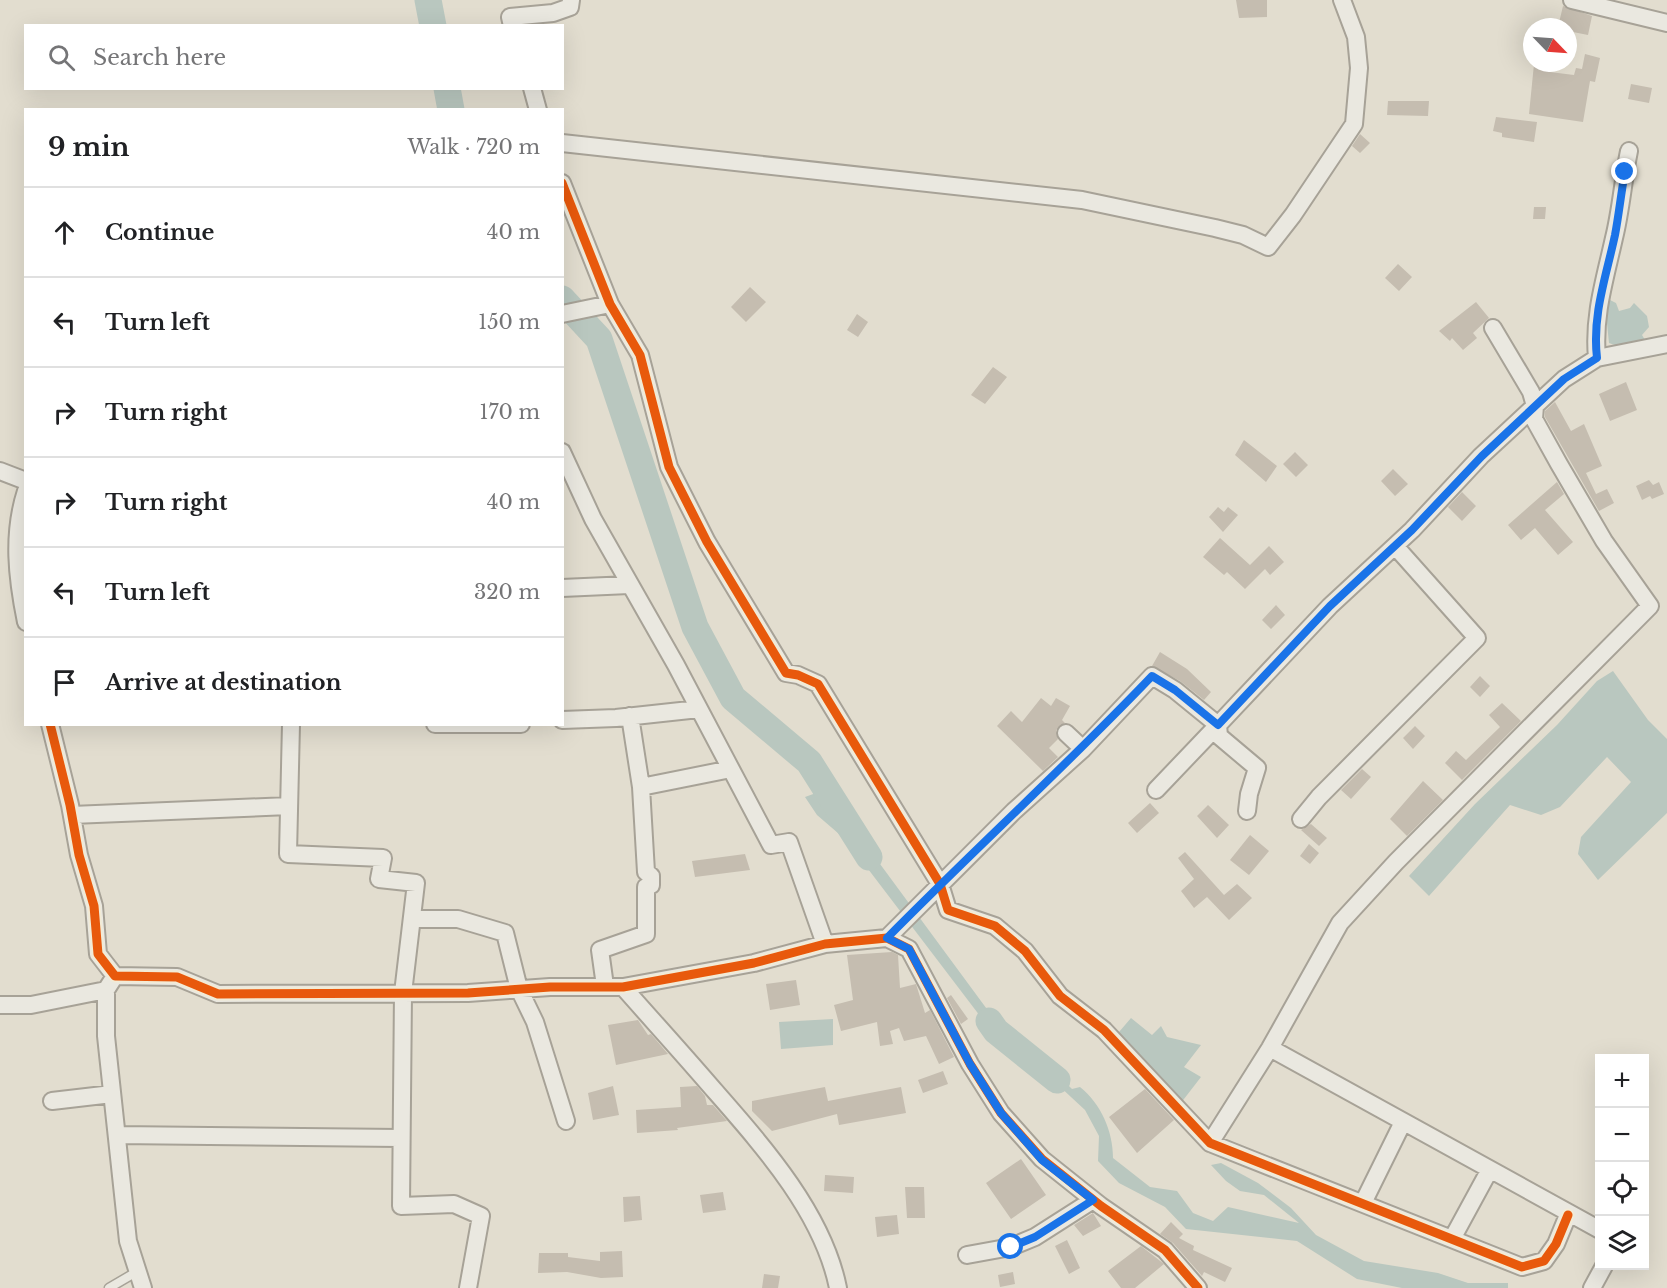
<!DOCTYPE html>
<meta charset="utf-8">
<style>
:root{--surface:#fff;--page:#f6f6f6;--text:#202124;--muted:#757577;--line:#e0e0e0}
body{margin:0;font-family:"Libre Baskerville",serif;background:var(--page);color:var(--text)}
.controls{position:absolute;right:18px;bottom:18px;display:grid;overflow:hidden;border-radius:0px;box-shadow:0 6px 24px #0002}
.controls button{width:54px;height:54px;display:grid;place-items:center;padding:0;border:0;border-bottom:2px solid var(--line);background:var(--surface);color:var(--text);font:30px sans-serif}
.compass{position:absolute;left:1523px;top:18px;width:54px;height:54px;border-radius:50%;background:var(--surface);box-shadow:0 6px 24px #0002;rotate:115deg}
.stop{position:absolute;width:18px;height:18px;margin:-14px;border:4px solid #1a73e8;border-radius:50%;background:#fff}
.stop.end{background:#1a73e8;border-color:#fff;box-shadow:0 2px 6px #0008}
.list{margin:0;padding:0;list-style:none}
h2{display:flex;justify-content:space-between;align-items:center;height:78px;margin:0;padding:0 24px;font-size:26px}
h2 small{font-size:20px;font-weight:400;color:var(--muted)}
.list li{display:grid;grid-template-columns:39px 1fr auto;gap:18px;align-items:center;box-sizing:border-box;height:90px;padding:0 24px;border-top:2px solid var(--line)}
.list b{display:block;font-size:22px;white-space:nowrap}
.list em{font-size:20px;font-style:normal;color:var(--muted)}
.icon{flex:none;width:33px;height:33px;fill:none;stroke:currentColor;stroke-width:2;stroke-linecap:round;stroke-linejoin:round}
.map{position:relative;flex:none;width:1667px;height:1288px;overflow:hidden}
.search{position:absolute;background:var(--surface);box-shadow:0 6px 24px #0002;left:24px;top:24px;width:540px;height:66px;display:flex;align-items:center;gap:15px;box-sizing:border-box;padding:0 21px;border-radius:0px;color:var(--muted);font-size:22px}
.panel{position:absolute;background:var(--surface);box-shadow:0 6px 24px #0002;left:24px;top:108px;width:540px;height:618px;border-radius:0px}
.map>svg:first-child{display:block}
.water{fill:#b9c7bf}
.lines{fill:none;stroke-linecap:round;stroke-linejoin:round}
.river{stroke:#b9c7bf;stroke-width:27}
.building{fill:#c5bdb0}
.lane-casing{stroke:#a7a297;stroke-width:11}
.street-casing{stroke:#a7a297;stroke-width:20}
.lane{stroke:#eae8e0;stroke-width:8}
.street{stroke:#eae8e0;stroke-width:16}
.cycleway-casing{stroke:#f2ebd6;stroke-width:13}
.cycleway{stroke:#e8590c;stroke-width:9}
.route{stroke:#1a73e8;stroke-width:8}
</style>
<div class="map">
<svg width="1667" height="1288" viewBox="0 0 1667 1288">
<rect width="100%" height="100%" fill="#e2ddcf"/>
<path class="water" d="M1610 300 1616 303 1619 311 1630 308 1634 303 1647 316 1649 327 1642 335 1645 340C1635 347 1620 348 1609 343L1606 314Z
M1613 671 1648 720 1667 739V813L1598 880 1578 854 1581 837 1631 782 1607 757 1560 807 1541 815 1510 805 1429 896 1409 876 1475 804 1557 725 1597 681Z
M816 793 824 808 855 830 1020 1054 1047 1064 1072 1089 1080 1087C1101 1104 1113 1131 1113 1158L1150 1187 1177 1191 1193 1213 1213 1221 1228 1207 1299 1223 1264 1195 1240 1191 1226 1181 1211 1165 1221 1163 1258 1183 1291 1208 1316 1235 1364 1261 1438 1273 1468 1283H1508V1288H1402L1357 1279 1297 1241 1186 1229 1165 1207 1119 1183 1098 1161 1099 1136 1085 1110 1057 1084 1015 1062 846 840 817 815 805 797Z
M1131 1018 1152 1035 1161 1026 1167 1037 1201 1045 1184 1067 1201 1077 1177 1108 1119 1032Z
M833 1019V1045L781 1049 779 1022Z"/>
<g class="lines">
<path class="river" d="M428 0 433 26
M447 88 451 110
M562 299 599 339 695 627 733 698 809 762 869 857
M989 1021 996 1031 1057 1080"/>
</g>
<path class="building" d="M1236 0H1267V17L1239 18Z
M1563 6 1592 16 1588 35 1568 31V27H1558Z
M1585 54 1600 58 1595 82 1590 81 1583 122 1529 114 1534 64 1551 65 1550 72 1574 75 1576 68 1582 69Z
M1631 84 1652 88 1649 103 1628 99Z
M1388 101H1429L1428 116 1387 115Z
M1496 117 1537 122 1534 142 1502 137V133L1493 131Z
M1360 134 1370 143 1360 153 1352 146Z
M1534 207H1546L1545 219H1533Z
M1398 264 1412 277 1399 291 1385 278Z
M750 287 766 302 746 322 731 307Z
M1476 302 1489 318 1473 333 1477 338 1463 350 1452 338 1450 341 1439 331Z
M857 314 868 322 858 337 847 330Z
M993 367 1007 377 985 404 971 395Z
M1626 382 1637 410 1610 421 1599 394Z
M1555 402 1571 431 1584 424 1602 466 1586 473 1596 494 1607 489 1614 503 1599 511 1545 417V411Z
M1244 440 1277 466 1266 482 1235 455Z
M1295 452 1308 465 1296 477 1283 464Z
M1393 469 1408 484 1395 496 1381 481Z
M1649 480 1653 485 1659 482 1664 494 1652 499 1650 496 1642 500 1636 486Z
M1557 482 1564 494 1545 510 1573 542 1558 555 1535 528 1521 540 1508 525Z
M1462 492 1476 506 1462 521 1448 507Z
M1218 507 1224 512 1228 507 1238 515 1223 532 1209 517Z
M1220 538 1250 565 1269 546 1284 562 1270 575 1265 569 1245 589 1227 572 1224 575 1203 557Z
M1276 605 1285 615 1271 629 1262 620Z
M1160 652 1187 669 1211 692 1204 700 1180 681 1152 666Z
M1480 676 1490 686 1480 697 1470 687Z
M1041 698 1051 706 1056 698 1070 706 1062 720 1065 723 1056 730 1058 739 1049 748 1058 757 1043 771 997 726 1011 711 1022 722Z
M1502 703 1521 721 1462 780 1445 763 1456 751 1466 760 1500 727 1489 715Z
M1415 726 1425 736 1413 749 1403 738Z
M1362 769 1371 777 1351 799 1341 790Z
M1423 781 1443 800 1407 836 1390 819Z
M1150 803 1159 813 1137 833 1128 823Z
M1208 805 1229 825 1217 838 1197 816Z
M1311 824 1327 838 1319 846 1301 830Z
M1250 835 1269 851 1249 875 1230 860Z
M1309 844 1319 853 1310 864 1300 856Z
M1185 852 1224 895 1237 884 1252 898 1229 920 1207 897 1194 908 1181 891 1194 879 1178 858Z
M745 854 750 870 695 877 692 861Z
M892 952 898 955 900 988 916 984 925 1013 930 1010 954 1057 939 1064 926 1036 904 1041 899 1028 890 1031 893 1044 880 1046 877 1022 841 1031 834 1005 853 1000 847 955Z
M796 980 800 1005 770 1010 766 984Z
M951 995 968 1019 961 1024 947 998Z
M638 1020 648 1035 651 1034 668 1054 616 1065 608 1025Z
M943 1071 948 1084 923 1093 918 1080Z
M613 1086 619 1115 593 1120 588 1093Z
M697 1086 705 1096 707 1105H713L727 1121 677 1128 678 1130 637 1133 636 1110 681 1107 680 1087Z
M825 1087 828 1101 901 1087 906 1113 839 1125 837 1114 772 1131 752 1111V1101Z
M1145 1089 1174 1120 1137 1153 1109 1117Z
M1021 1159 1046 1195 1011 1219 986 1183Z
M825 1175 854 1177 853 1193 824 1191Z
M905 1187H924L925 1218H907Z
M723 1192 726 1210 703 1213 700 1195Z
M640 1196 642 1220 624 1222 623 1197Z
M1093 1213 1101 1226 1083 1236 1074 1225Z
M897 1215 899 1234 877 1237 875 1217Z
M1171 1222 1183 1234 1179 1238 1194 1246 1193 1250 1232 1268 1225 1282 1204 1272 1202 1276 1173 1243 1160 1234Z
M1067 1240 1080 1268 1069 1274 1055 1246Z
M1141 1246 1164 1264 1135 1288H1121L1108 1271Z
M622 1251 623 1277 601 1278 567 1272 538 1273 539 1253H568V1257L600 1261V1252Z
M1013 1272 1015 1284 1000 1287 998 1275Z
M764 1274 780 1276 778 1288H762Z"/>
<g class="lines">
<defs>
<path id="lane" d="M109 1288 138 1271"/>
<path id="street" d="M1572 0 1667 23
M512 26 510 17 553 13 570 7 571 0
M532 88 538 110
M562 143 1082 200 1215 228 1243 235 1268 247 1293 215 1354 124 1359 68 1356 37 1342 0
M562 183 610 304 640 355 669 467 707 542 786 673 798 675 818 684 940 884 948 910 995 926 1025 951 1060 996 1104 1030 1210 1143 1522 1267 1544 1261 1556 1244 1568 1215
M562 314 610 304
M1597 358 1667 344
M562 452 593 519 676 665 771 845 789 842 825 944
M0 471 26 481
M26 491C12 534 17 578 26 622
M562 588 629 585
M630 716 641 787 731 769
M562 720 616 718 699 709
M50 724 70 805 79 855 94 906 98 954 115 976 177 977 218 994 468 993 550 987H623L754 963 825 944 887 938 909 949 970 1064 1001 1113 1042 1159 1101 1206 1165 1250 1198 1288
M291 724 288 854 383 858 379 879 416 883 403 993 401 1206 454 1204 481 1216 468 1288
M435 724H521
M1083 749 1152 676 1175 690 1218 725 1330 606 1412 530 1481 456 1564 379 1597 358C1593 316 1605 279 1614 238 1621 210 1623 180 1629 151
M1156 790 1218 725 1219 736 1257 768 1249 794 1247 811
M72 815 289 806
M1301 819 1319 797 1477 638 1395 546
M412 919H458L505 933 519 989 535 1022 566 1121
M887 938 1014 811 1083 749 1066 733
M115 976 106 990V1036L128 1241 143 1288
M605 986 600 950 646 934V887L651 885V876L646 872 641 787
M623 987C653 1021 684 1055 714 1090 763 1146 823 1213 838 1288
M0 1005H31L106 990
M1270 1048 1600 1230
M52 1101 112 1094
M117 1135 400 1138
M1210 1143 1270 1048 1340 923 1396 862 1650 606 1604 541 1559 464 1534 419 1535 406 1531 392 1493 328
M1363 1203 1403 1122
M1452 1239 1489 1171
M967 1255 1011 1247 1035 1237 1093 1200
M1592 1288 1604 1266"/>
</defs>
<use href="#lane" class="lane-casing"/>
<use href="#street" class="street-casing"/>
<use href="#lane" class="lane"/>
<use href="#street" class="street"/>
<defs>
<path id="cycleway" d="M562 183 610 304 640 355 669 467 707 542 786 673 798 675 818 684 940 884 948 910 995 926 1025 951 1060 996 1104 1030 1210 1143 1522 1267 1544 1261 1556 1244 1568 1215
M50 724 70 805 79 855 94 906 98 954 115 976 177 977 218 994 468 993 550 987H623L754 963 825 944 887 938 909 949 970 1064 1001 1113 1042 1159 1101 1206 1165 1250 1198 1288"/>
</defs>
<use href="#cycleway" class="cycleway-casing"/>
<use href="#cycleway" class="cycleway"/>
</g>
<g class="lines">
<path class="route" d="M1011 1247 1035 1237 1093 1200 1042 1160 1001 1113 970 1064 909 949 887 938C975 849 1066 766 1152 676L1175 690 1218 725 1330 606 1412 530 1482 456 1564 379 1597 358C1592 315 1606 277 1615 235 1619 214 1621 193 1625 172"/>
</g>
</svg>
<div class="controls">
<button>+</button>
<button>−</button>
<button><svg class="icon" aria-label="locate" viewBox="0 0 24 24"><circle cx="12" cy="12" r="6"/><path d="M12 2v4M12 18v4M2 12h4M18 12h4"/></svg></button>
<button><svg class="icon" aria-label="layers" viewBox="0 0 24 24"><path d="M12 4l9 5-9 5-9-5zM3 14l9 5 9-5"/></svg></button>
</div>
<svg class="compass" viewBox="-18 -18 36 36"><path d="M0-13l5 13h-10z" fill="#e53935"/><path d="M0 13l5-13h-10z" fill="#757577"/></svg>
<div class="stop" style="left:1011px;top:1247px"></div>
<div class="stop end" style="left:1625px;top:172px"></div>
<div class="search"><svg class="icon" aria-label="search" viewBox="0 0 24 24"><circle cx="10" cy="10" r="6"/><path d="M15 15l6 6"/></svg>Search here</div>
<section class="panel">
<h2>9 min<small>Walk · 720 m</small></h2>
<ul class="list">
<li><svg class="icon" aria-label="ahead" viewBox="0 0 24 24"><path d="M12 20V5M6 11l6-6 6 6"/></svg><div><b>Continue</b></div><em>40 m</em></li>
<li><svg class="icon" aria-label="left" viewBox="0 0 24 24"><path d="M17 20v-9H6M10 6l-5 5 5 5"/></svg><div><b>Turn left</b></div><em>150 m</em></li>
<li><svg class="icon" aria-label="right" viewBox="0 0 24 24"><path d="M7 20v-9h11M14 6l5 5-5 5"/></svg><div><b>Turn right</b></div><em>170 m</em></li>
<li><svg class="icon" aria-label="right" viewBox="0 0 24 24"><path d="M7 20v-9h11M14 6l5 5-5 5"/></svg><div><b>Turn right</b></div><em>40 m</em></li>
<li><svg class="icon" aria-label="left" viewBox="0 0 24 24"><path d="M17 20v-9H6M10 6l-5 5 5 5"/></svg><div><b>Turn left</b></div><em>320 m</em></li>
<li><svg class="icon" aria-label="arrive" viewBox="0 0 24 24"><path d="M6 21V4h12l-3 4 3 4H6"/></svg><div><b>Arrive at destination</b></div></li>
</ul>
</section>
</div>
